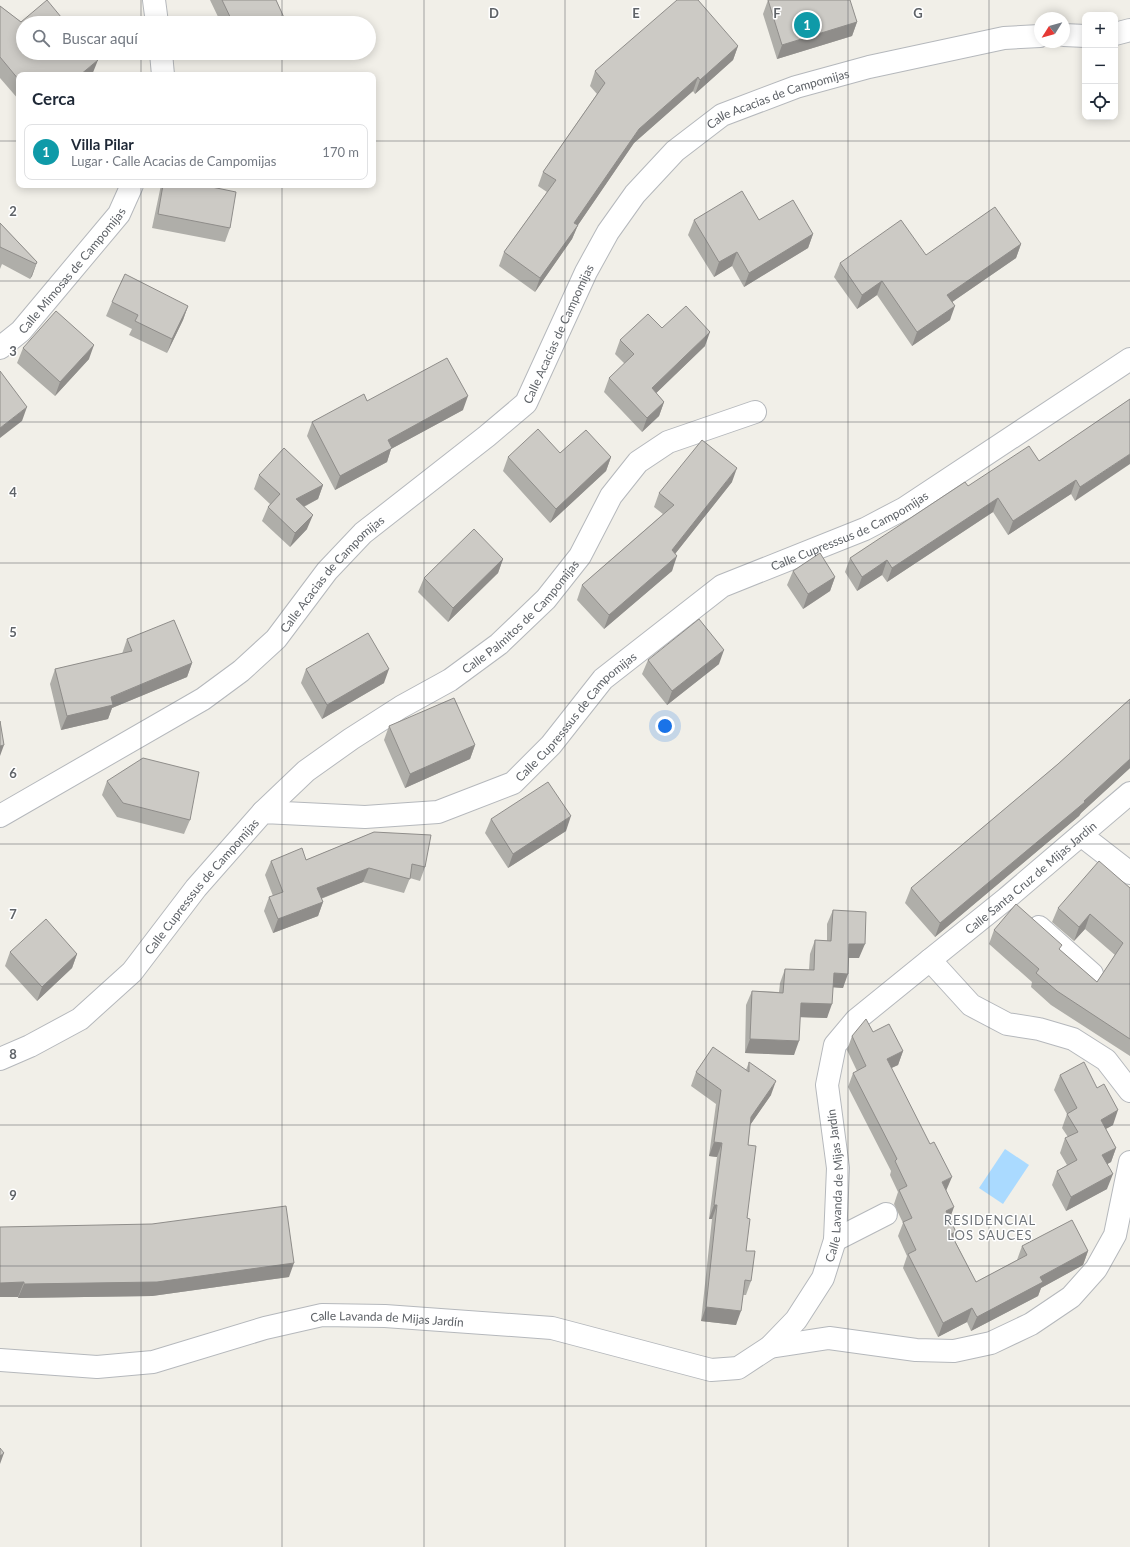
<!DOCTYPE html>
<html lang="es">
<meta charset="utf-8">
<style>
:root{--surface:#fff;--page:#f2f2f3;--text:#1f2937;--muted:#747a83;--line:#e0e1e3;--accent:#1a73e8}
body{margin:0;font-family:Lato,sans-serif;background:var(--page);color:var(--text)}
.controls{position:absolute;right:12px;top:12px;display:grid;overflow:hidden;border-radius:8px;box-shadow:0 2px 10px #0003}
.controls button{width:36px;height:36px;display:grid;place-items:center;padding:0;border:0;border-bottom:1px solid var(--line);background:var(--surface);color:var(--text);font:20px sans-serif}
.compass{position:absolute;left:1034px;top:12px;width:36px;height:36px;border-radius:50%;background:var(--surface);box-shadow:0 2px 10px #0003;rotate:233deg}
.you{position:absolute;left:665px;top:726px;width:14px;height:14px;margin:-10px;border:3px solid #fff;border-radius:50%;background:#1a73e8;box-shadow:0 0 0 6px #1a73e833}
.badge{display:grid;place-items:center;width:26px;height:26px;border-radius:50%;background:var(--accent);color:#fff;font-size:13px;font-weight:700}
.pin{position:absolute;translate:-50% -50%;border:2px solid #fff;box-shadow:0 1px 4px #0006}
.list{margin:0;padding:0;list-style:none}
h2{display:flex;justify-content:space-between;align-items:center;height:52px;margin:0;padding:0 16px;font-size:17px}
h2 small{font-size:13px;font-weight:400;color:var(--muted)}
.list li{display:grid;grid-template-columns:26px 1fr auto;gap:12px;align-items:center;box-sizing:border-box;height:56px;margin:0 8px 8px;padding:0 8px;border:1px solid var(--line);border-radius:8px}
.list b{display:block;font-size:15px;white-space:nowrap}
.list p{margin:0;font-size:13px;white-space:nowrap;color:var(--muted)}
.list em{font-size:13px;font-style:normal;color:var(--muted)}
.icon{flex:none;width:22px;height:22px;fill:none;stroke:currentColor;stroke-width:2;stroke-linecap:round;stroke-linejoin:round}
.map{position:relative;flex:none;width:1130px;height:1547px;overflow:hidden}
.search{position:absolute;background:var(--surface);box-shadow:0 2px 10px #0003;left:16px;top:16px;width:360px;height:44px;display:flex;align-items:center;gap:10px;box-sizing:border-box;padding:0 14px;border-radius:22px;color:var(--muted);font-size:15px}
.panel{position:absolute;background:var(--surface);box-shadow:0 2px 10px #0003;left:16px;top:72px;width:360px;height:116px;border-radius:8px}
.map>svg:first-child{display:block}
.water{fill:#aadaff}
.lines{fill:none;stroke-linecap:round;stroke-linejoin:round}
.street-casing{stroke:#b5b8bc;stroke-width:24}
.street{stroke:#fff;stroke-width:22}
.wall{fill:#afaea9}
.shaded-wall{fill:#8f8d8a}
.building{fill:#cccac5;stroke:#8f8d8a}
.grid{fill:none;stroke:#5f6368;stroke-width:1;stroke-opacity:0.55}
.labels{text-anchor:middle;dominant-baseline:central;stroke-width:3;stroke-linejoin:round;paint-order:stroke}
.street-label{font-size:12px;fill:#5f6368;stroke:#fff}
.neighbourhood-label{font-size:13px;letter-spacing:1px;fill:#70757a;stroke:#fff}
.grid-label{font-size:13px;text-anchor:middle;font-weight:bold;fill:#5f6368;stroke:#fff;stroke-width:3;stroke-linejoin:round;paint-order:stroke}
</style>
<div class="map">
<svg width="1130" height="1547" viewBox="0 0 1130 1547">
<rect width="100%" height="100%" fill="#f1efe8"/>
<path class="water" d="M1005 1149 1029 1165 1003 1204 979 1188Z"/>
<g class="lines">
<defs>
<g id="street">
<path d="M154 0 157 23"/>
<path d="M1115 34 1130 30"/>
<path d="M1064 35 1085 36"/>
<path d="M161 53 163 75"/>
<path id="s1" d="M0 348 21 331 119 214 132 185"/>
<path id="s2" d="M263 812 306 771 351 739 401 707 450 680 499 644 546 599 580 556 611 496 638 462 668 442 755 412"/>
<path id="s3" d="M0 816 203 699 241 671 276 639 327 571 363 533 487 436 526 403 586 272 608 232 635 194 675 151 722 115 796 87 869 67 1004 38 1040 36"/>
<path d="M1081 835 1130 873"/>
<path d="M1039 927 1092 974"/>
<path id="s4" d="M930 960 1007 898 1130 793"/>
<path id="s5" d="M0 1059 30 1046 80 1019 132 972 196 888 263 812 365 817 438 812 513 783 551 745 603 679 722 586 865 529 905 508 1130 359"/>
<path d="M835 1240 886 1214"/>
<path d="M770 1347 829 1338 916 1350 954 1351 991 1343 1031 1324 1071 1297 1096 1269 1115 1235 1130 1162"/>
<path id="s6" d="M0 1360 97 1367 153 1362 265 1328 322 1315 385 1316 552 1328 711 1370 738 1368 770 1347 796 1320 823 1278 835 1240 838 1168 827 1085 835 1045 856 1020 930 960 971 1005 1007 1024 1039 1029 1073 1039 1106 1060 1130 1091"/>
</g>
</defs>
<use href="#street" class="street-casing"/>
<use href="#street" class="street"/>
</g>
<path class="wall" d="M210 0H276L286 22 285 23H221Z
M768 0 857 22 852 36 777 59 763 14Z
M0 6 21 22 93 74 92 75H19V100L0 78Z
M738 46 733 60 695 94 693 91 634 143 578 225 572 239 535 292 499 266 504 252 547 192 538 186 543 172 597 94 590 86 595 71Z
M161 185H202L230 228 225 242 152 228Z
M694 220 813 234 808 248 744 287 732 266 714 277 688 235Z
M0 223 37 262 32 276 30 279 2 264 0 269Z
M1021 244 1016 258 952 302 950 320 912 346 877 295 857 309 834 277 840 263 926 255Z
M112 302 188 306 183 320 167 353 129 335 132 329 106 316Z
M662 328 705 346 656 393 664 402 659 416 642 432 604 392 609 378 625 364 615 354 620 340Z
M23 348 89 359 55 396 17 363Z
M1130 399 1075 501 1071 494 1008 535 993 512 887 582 882 575 857 591 845 572 850 558 968 486 1039 461Z
M367 401 463 410 391 449 387 462 335 490 307 436 312 422Z
M560 453 611 457 606 471 550 523 503 471 508 457Z
M259 475 323 485 318 499 304 507 307 529 290 547 262 521 268 507 270 504 254 489Z
M732 482 675 554 672 571 604 629 577 600 582 585 663 514 654 507 659 493Z
M503 559 498 573 448 622 418 592 424 578Z
M793 571 835 577 830 591 803 609 787 585Z
M127 639 192 663 187 677 112 708 108 719 61 730 50 684 55 669 122 654Z
M648 660 719 664 667 705 642 674Z
M306 669 384 683 322 719 301 683Z
M1130 699V768L1081 813 1079 816 935 937 905 903 911 888 1058 764Z
M389 726 475 745 470 759 405 788 384 740Z
M107 781 190 820 184 834 117 817 102 795Z
M491 819 566 831 508 868 485 833Z
M374 832 425 867 420 881 410 878 404 893 363 882 321 899 323 902 318 916 273 933 264 911 269 897 273 896 265 875 271 861 306 860Z
M1130 888V1056L1051 1005 1031 987 1032 982 989 944 994 930 1060 950 1097 982 1115 955 1085 929 1074 941 1052 922 1058 908Z
M833 910 859 958H848L843 988 833 987 827 1018 800 1017 794 1055 745 1053 746 1005 752 991 779 992 780 983 785 969 809 970 810 954 815 940 827 941V924Z
M10 952 77 954 72 968 37 1001 5 966Z
M873 1032 903 1051 898 1065 891 1068 946 1191 950 1218 956 1232 954 1239 976 1282 1017 1260 1022 1246 1088 1251 1083 1265 1041 1288 1038 1296 971 1331 967 1322 938 1337 903 1268 907 1256 898 1236 903 1223 894 1204 898 1192 890 1175 891 1171 848 1087 853 1073 857 1071 847 1050 852 1036Z
M749 1062 771 1095 750 1125 748 1145 746 1251 751 1281 746 1295H743L736 1325 701 1321 712 1219H709L717 1157 709 1156 716 1104 691 1086 696 1072 746 1070Z
M1060 1075 1113 1125 1106 1129 1116 1148 1111 1162 1107 1164V1189L1066 1211 1052 1185 1057 1171 1067 1165 1060 1153 1065 1138 1068 1137 1062 1128 1067 1114 1054 1090Z
M0 1227 289 1277 152 1296 18 1298V1297H0Z"/>
<path class="shaded-wall" d="M857 22 852 36 777 59 782 45Z
M738 46 733 60 695 94 700 80Z
M238 53H244L237 56Z
M98 60 92 75H80Z
M698 77 693 91 634 143 578 225 572 239 535 292 540 278 574 223 639 129Z
M813 234 808 248 744 287 749 273Z
M1021 244 1016 258 942 309 947 295Z
M737 252 732 266 714 277 719 262Z
M37 262 32 276 30 279 36 264Z
M882 281 877 295 857 309 862 295Z
M188 306 183 320 167 353 172 339Z
M955 306 950 320 912 346 917 332Z
M710 332 705 346 647 402 652 388Z
M94 345 89 359 55 396 60 382Z
M468 396 463 410 391 449 387 462 335 490 340 476 388 440Z
M664 402 659 416 642 432 647 418Z
M27 407 22 421 0 438V428Z
M1130 454V464L1075 501 1080 487Z
M611 457 606 471 550 523 556 509Z
M737 468 732 482 667 564 672 550Z
M1076 480 1071 494 1008 535 1013 521Z
M323 485 318 499 291 513 296 499Z
M998 498 993 512 887 582 892 568Z
M313 515 307 529 290 547 295 533Z
M677 556 672 571 604 629 609 615Z
M503 559 498 573 448 622 453 608Z
M887 560 882 575 857 591 862 577Z
M835 577 830 591 803 609 808 594Z
M724 650 719 664 667 705 672 691Z
M192 663 187 677 112 708 108 719 61 730 67 716Z
M389 669 384 683 322 719 327 705Z
M4 745 0 756V746Z
M475 745 470 759 405 788 410 774Z
M1130 759V768L1081 813 1079 816 935 937 940 923 1084 801Z
M571 816 566 831 508 868 513 854Z
M369 868 363 882 312 902 317 888Z
M323 902 318 916 273 933 278 919Z
M1090 914 1085 929 1074 941 1079 927Z
M849 944H865L859 958H844Z
M77 954 72 968 37 1001 42 987Z
M834 973 848 974 843 988 828 987Z
M801 1003 832 1004 827 1018 796 1017Z
M750 1039 799 1041 794 1055 745 1053Z
M903 1051 898 1065 881 1073 887 1059Z
M776 1081 771 1095 746 1131 751 1117Z
M1118 1110 1113 1125 1096 1134 1101 1120Z
M714 1142 722 1143 717 1157 709 1156Z
M1116 1148 1111 1162 1097 1170 1102 1155Z
M1113 1174 1107 1189 1066 1211 1071 1197Z
M952 1177 946 1191 942 1182Z
M714 1205H717L712 1219H709Z
M954 1207 949 1221 946 1211Z
M956 1232 951 1246V1234Z
M1088 1251 1083 1265 1041 1288 1038 1296 971 1331 977 1317 1040 1277Z
M294 1263 289 1277 152 1296 18 1298 24 1284Z
M24 1282 18 1297H0V1283Z
M706 1307 741 1311 736 1325 701 1321Z
M972 1308 967 1322 938 1337 943 1323Z
M4 1453 0 1464V1456Z"/>
<path class="building" d="M47 0 66 23H23V53H92L98 60 80 75H19V80L0 57V6L21 22Z
M222 0H276L286 22 283 23H233Z
M677 0H698L738 46 700 80 698 77 639 129 574 223 578 225 540 278 504 252 556 180 543 172 605 83 595 71Z
M768 0H850L857 22 782 45Z
M163 185H202L236 192 230 228 158 214Z
M742 191 759 220 793 200 813 234 749 273 737 252 719 262 694 220Z
M995 207 1021 244 947 295 955 306 917 332 882 281 862 295 840 263 901 220 926 255Z
M0 223 37 262 36 264 0 247Z
M125 274 188 306 172 339 135 321 138 315 112 302Z
M686 306 710 332 652 388 664 402 647 418 609 378 634 354 620 340 648 314 662 328Z
M56 311 94 345 60 382 23 348Z
M447 358 468 396 388 440 392 448 340 476 312 422 364 394 367 401Z
M0 371 27 407 0 428Z
M1130 399V454L1080 487 1076 480 1013 521 998 498 892 568 887 560 862 577 850 558 965 482 968 486 1029 446 1039 461Z
M538 429 560 453 586 430 611 457 556 509 508 457Z
M702 440 737 468 672 550 677 556 609 615 582 585 674 505 659 493Z
M284 448 323 485 296 499 313 515 295 533 268 507 280 494 259 475Z
M474 529 503 559 453 608 424 578Z
M820 553 835 577 808 594 793 571Z
M699 619 724 650 672 691 648 660Z
M174 620 192 663 111 697 113 705 67 716 55 669 132 651 127 639Z
M368 633 389 669 327 705 306 669Z
M454 698 475 745 410 774 389 726Z
M1130 699V759L1084 801 1085 802 940 923 911 888 1058 764Z
M0 721 4 745 0 746Z
M143 758 199 772 190 820 123 803 107 781Z
M548 782 571 816 513 854 491 819Z
M374 832 431 835 425 867 412 864 410 879 369 868 317 888 323 902 278 919 269 897 283 892 271 861 302 848 306 860Z
M1099 861 1130 888V1039L1057 991 1036 973 1039 969 994 930 1016 904 1062 945 1059 949 1097 982 1123 943 1090 914 1079 927 1058 908Z
M833 910 866 912 865 944H849L848 974 834 973 832 1004 801 1003 799 1041 750 1039 752 991 783 993 785 969 814 970 815 940 831 941Z
M46 919 77 954 42 987 10 952Z
M866 1019 873 1032 889 1024 903 1051 887 1059 930 1144 934 1142 952 1177 942 1182 954 1207 946 1211 956 1232 951 1234 976 1282 1027 1255 1022 1246 1072 1220 1088 1251 1040 1277 1043 1282 977 1317 972 1308 943 1323 908 1254 916 1250 903 1222 912 1218 899 1190 907 1186 895 1161 897 1159 853 1073 866 1066 852 1036Z
M713 1047 749 1072V1062L776 1081 751 1117 748 1145 756 1146 747 1218 750 1219 746 1251H755L751 1281 745 1280 741 1311 706 1307 717 1205H714L722 1143 714 1142 721 1090 696 1072Z
M1084 1062 1097 1088 1104 1084 1118 1110 1101 1120 1116 1148 1102 1155 1113 1174 1071 1197 1057 1171 1077 1160 1065 1138 1078 1132 1067 1114 1077 1108 1060 1075Z
M286 1206 294 1263 157 1282 24 1284V1282L0 1283V1227L152 1224Z
M0 1448 4 1453 0 1456Z"/>
<path class="grid" d="M141 0V23M282 0V23M424 0V1547M565 0V1547M706 0V1547M848 0V1547M989 0V1547M141 53V75M282 53V75M0 141H19M373 141H1130M141 185V1547M282 185V1547M0 281H1130M0 422H1130M0 563H1130M0 703H1130M0 844H1130M0 984H1130M0 1125H1130M0 1266H1130M0 1406H1130"/>
<g class="labels">
<g class="street-label">
<text stroke="none"><textPath href="#s3" startOffset="1087">Calle Acacias de Campomijas</textPath></text>
<text stroke="none"><textPath href="#s1" startOffset="106">Calle Mimosas de Campomijas</textPath></text>
<text stroke="none"><textPath href="#s3" startOffset="751">Calle Acacias de Campomijas</textPath></text>
<text stroke="none"><textPath href="#s5" startOffset="1050">Calle Cupresssus de Campomijas</textPath></text>
<text stroke="none"><textPath href="#s3" startOffset="415">Calle Acacias de Campomijas</textPath></text>
<text stroke="none"><textPath href="#s2" startOffset="325">Calle Palmitos de Campomijas</textPath></text>
<text stroke="none"><textPath href="#s5" startOffset="714">Calle Cupresssus de Campomijas</textPath></text>
<text stroke="none"><textPath href="#s4" startOffset="130">Calle Santa Cruz de Mijas Jardin</textPath></text>
<text stroke="none"><textPath href="#s5" startOffset="270">Calle Cupresssus de Campomijas</textPath></text>
<text stroke="none"><textPath href="#s6" startOffset="971">Calle Lavanda de Mijas Jardín</textPath></text>
<text stroke="none"><textPath href="#s6" startOffset="394">Calle Lavanda de Mijas Jardín</textPath></text>
</g>
<g class="neighbourhood-label">
<text x="990" y="1220">RESIDENCIAL<tspan x="990" dy="15">LOS SAUCES</tspan></text>
</g>
</g>
<g class="grid-label">
<text x="494" y="18">D</text>
<text x="636" y="18">E</text>
<text x="777" y="18">F</text>
<text x="918" y="18">G</text>
<text x="13" y="216">2</text>
<text x="13" y="356">3</text>
<text x="13" y="497">4</text>
<text x="13" y="637">5</text>
<text x="13" y="778">6</text>
<text x="13" y="919">7</text>
<text x="13" y="1059">8</text>
<text x="13" y="1200">9</text>
</g>
</svg>
<div class="controls">
<button>+</button>
<button>−</button>
<button><svg class="icon" aria-label="locate" viewBox="0 0 24 24"><circle cx="12" cy="12" r="6"/><path d="M12 2v4M12 18v4M2 12h4M18 12h4"/></svg></button>
</div>
<svg class="compass" viewBox="-18 -18 36 36"><path d="M0-13l5 13h-10z" fill="#e53935"/><path d="M0 13l5-13h-10z" fill="#747a83"/></svg>
<div class="you"></div>
<div class="pin badge" style="left:807px;top:25px;background:#0f9aa8">1</div>
<div class="search"><svg class="icon" aria-label="search" viewBox="0 0 24 24"><circle cx="10" cy="10" r="6"/><path d="M15 15l6 6"/></svg>Buscar aquí</div>
<section class="panel">
<h2>Cerca<small></small></h2>
<ul class="list">
<li><span class="badge" style="background:#0f9aa8">1</span><div><b>Villa Pilar</b><p>Lugar · Calle Acacias de Campomijas</p></div><em>170 m</em></li>
</ul>
</section>
</div>
